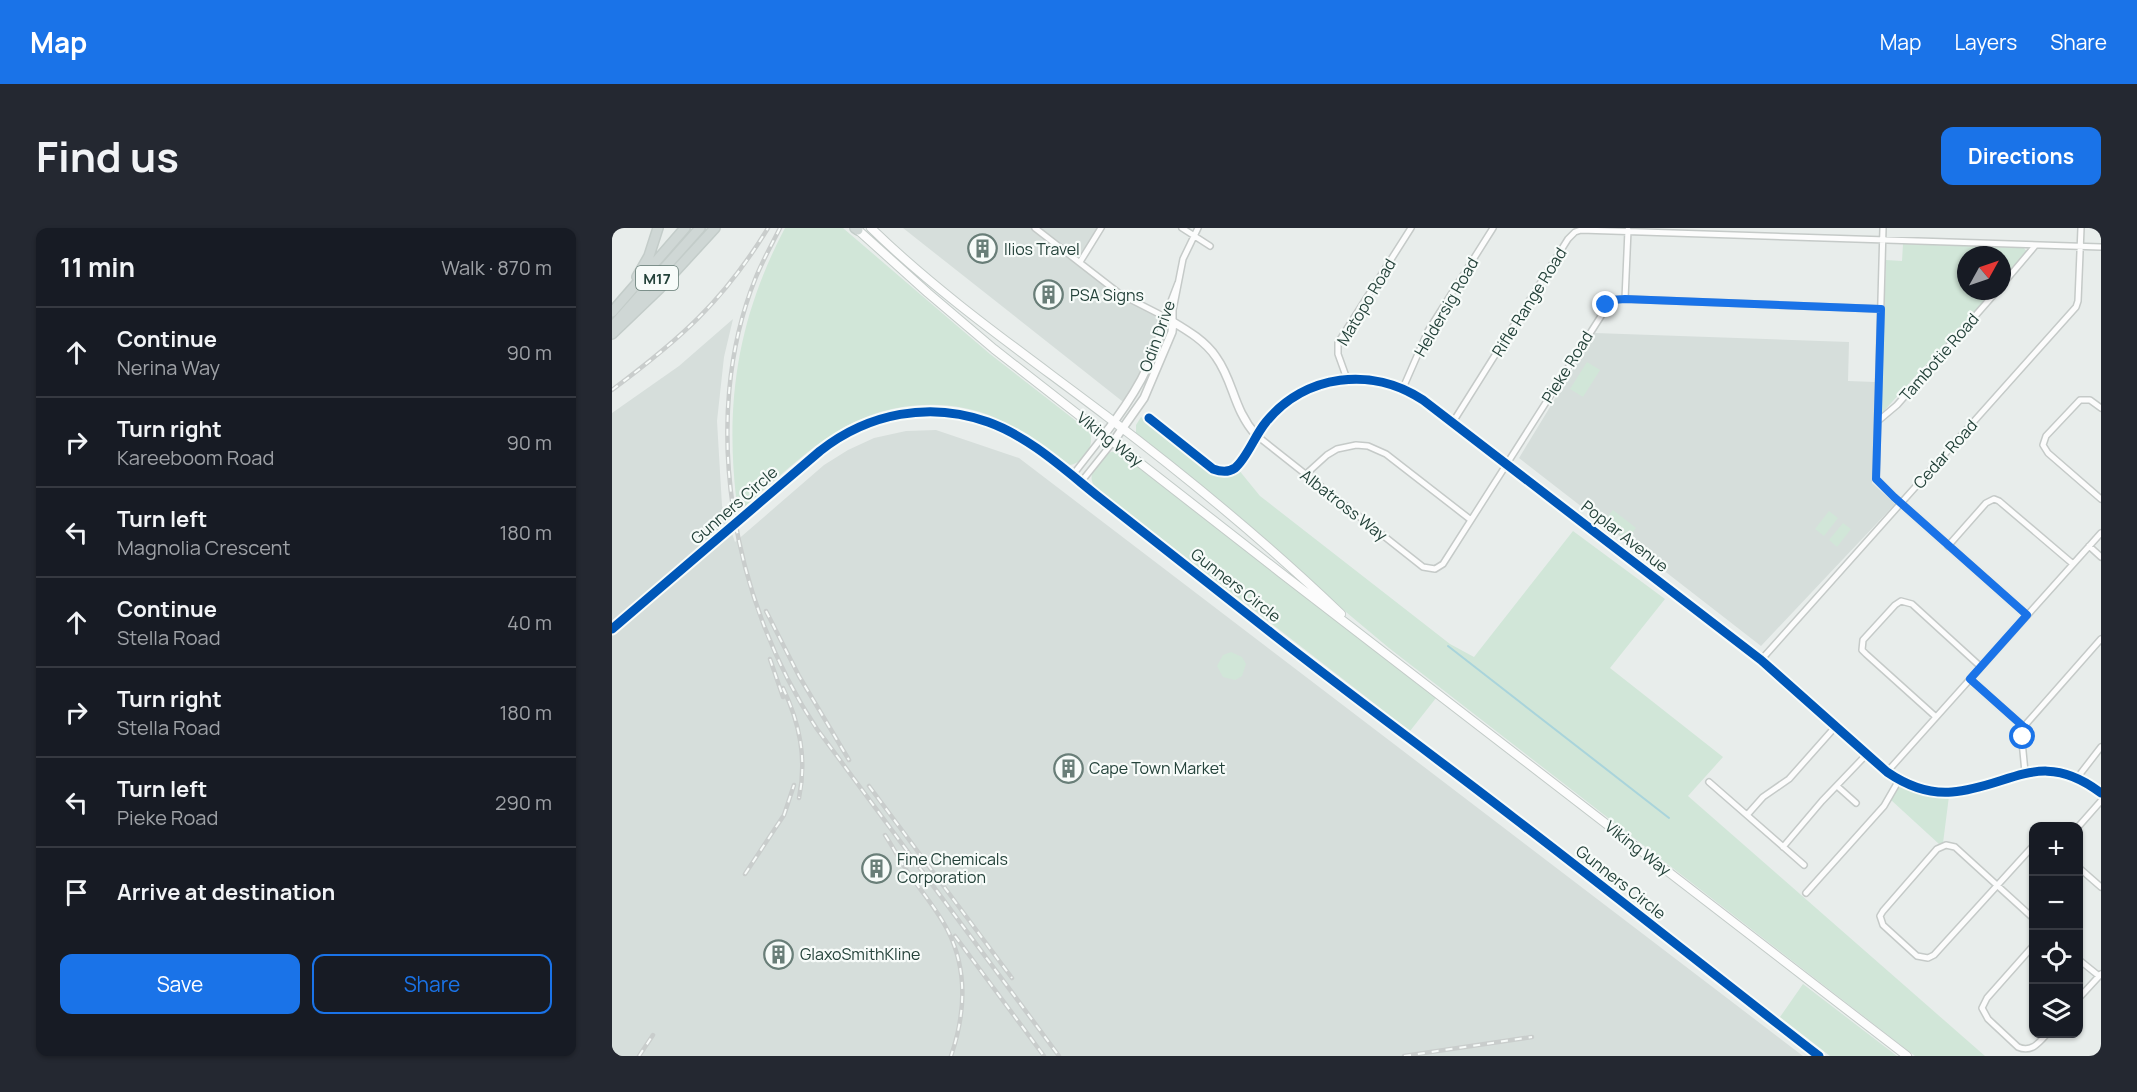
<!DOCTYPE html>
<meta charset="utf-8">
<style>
:root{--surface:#171b24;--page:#242831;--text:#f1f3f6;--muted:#9ea1a6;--line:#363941;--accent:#1a73e8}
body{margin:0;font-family:Manrope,sans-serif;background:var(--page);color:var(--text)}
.controls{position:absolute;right:18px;bottom:18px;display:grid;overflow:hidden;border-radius:12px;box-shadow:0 2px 4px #0004}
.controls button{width:54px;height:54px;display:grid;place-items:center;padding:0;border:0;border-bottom:2px solid var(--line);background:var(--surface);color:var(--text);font:30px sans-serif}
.compass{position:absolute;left:1345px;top:18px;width:54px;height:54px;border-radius:50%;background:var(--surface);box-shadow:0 2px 4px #0004;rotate:50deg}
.stop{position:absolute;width:18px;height:18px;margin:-14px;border:4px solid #1a73e8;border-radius:50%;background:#fff}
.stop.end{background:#1a73e8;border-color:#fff;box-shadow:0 2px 6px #0008}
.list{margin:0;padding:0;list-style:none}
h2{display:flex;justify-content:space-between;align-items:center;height:78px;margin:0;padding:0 24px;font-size:26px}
h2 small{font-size:20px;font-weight:400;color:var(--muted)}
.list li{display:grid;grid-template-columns:39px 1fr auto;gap:18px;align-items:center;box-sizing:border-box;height:90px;padding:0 24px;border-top:2px solid var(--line)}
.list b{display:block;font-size:22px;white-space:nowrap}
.list p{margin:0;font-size:20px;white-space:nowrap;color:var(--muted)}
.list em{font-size:20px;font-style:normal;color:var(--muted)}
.actions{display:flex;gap:12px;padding:18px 24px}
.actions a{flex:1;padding:14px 0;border:2px solid var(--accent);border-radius:12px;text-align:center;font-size:21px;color:var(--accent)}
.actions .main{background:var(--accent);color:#fff}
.icon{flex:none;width:33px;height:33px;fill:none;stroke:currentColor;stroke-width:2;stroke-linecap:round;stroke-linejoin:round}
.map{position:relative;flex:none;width:1489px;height:828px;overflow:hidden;border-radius:12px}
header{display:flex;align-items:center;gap:36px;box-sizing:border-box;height:84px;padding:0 30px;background:var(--accent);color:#fff}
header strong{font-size:28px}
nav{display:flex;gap:33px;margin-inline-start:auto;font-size:21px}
.intro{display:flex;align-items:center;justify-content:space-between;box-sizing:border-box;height:144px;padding:0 36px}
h1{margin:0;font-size:42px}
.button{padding:15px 27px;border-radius:12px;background:var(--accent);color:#fff;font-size:21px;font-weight:700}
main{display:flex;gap:36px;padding:0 36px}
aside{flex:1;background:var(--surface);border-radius:12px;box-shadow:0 2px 4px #0004}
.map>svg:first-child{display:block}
.built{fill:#d6dedb}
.green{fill:#d1e6d8}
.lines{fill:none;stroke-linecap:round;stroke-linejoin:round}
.stream{stroke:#a9d4db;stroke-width:2}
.minor-casing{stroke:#c5cac8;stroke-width:8}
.tertiary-casing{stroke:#c5cac8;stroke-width:10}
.secondary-casing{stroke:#c3cbc8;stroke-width:10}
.primary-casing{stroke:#c3ccc9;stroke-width:12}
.minor{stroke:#fcfcfc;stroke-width:5}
.tertiary{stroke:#fcfcfc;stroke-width:7}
.secondary{stroke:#fcfcfc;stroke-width:8}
.primary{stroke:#cfd7d5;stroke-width:9}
.rail-casing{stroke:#c9cdcc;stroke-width:4.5}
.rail{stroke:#f7fbf9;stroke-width:2;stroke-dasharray:7;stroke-linecap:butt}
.minor-bridge-casing{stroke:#c5cac8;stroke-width:8;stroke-linecap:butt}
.minor-bridge{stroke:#fcfcfc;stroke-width:5}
.cycleway-casing{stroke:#f7fbf9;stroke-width:13}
.cycleway{stroke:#0057b8;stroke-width:9}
.route{stroke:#1a73e8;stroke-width:8}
.labels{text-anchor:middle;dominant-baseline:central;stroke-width:4.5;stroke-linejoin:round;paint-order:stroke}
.shield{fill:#f7fbf9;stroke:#637a73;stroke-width:1.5}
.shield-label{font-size:15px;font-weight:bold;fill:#24423a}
.poi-label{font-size:16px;fill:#24423a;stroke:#f7fbf9;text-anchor:start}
.street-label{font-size:16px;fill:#24423a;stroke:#f7fbf9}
</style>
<header>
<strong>Map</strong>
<nav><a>Map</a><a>Layers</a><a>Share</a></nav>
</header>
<div class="intro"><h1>Find us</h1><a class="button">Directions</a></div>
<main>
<aside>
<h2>11 min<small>Walk · 870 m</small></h2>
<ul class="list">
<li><svg class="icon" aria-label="ahead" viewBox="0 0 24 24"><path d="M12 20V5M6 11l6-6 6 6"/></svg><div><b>Continue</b><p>Nerina Way</p></div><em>90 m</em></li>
<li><svg class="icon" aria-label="right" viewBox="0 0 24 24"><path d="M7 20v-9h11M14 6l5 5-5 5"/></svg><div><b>Turn right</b><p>Kareeboom Road</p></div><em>90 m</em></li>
<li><svg class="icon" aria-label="left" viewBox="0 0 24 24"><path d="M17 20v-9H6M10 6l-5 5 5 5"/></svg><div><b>Turn left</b><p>Magnolia Crescent</p></div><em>180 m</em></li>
<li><svg class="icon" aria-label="ahead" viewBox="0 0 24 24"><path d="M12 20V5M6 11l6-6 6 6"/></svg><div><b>Continue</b><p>Stella Road</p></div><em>40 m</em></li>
<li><svg class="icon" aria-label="right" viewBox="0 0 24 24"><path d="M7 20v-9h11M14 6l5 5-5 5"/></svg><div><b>Turn right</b><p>Stella Road</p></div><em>180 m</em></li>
<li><svg class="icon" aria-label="left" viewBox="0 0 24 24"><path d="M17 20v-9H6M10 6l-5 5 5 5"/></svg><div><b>Turn left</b><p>Pieke Road</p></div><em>290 m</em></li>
<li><svg class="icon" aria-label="arrive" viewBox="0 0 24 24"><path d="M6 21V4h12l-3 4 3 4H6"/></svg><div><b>Arrive at destination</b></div></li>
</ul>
<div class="actions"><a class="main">Save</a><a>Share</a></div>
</aside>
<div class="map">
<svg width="1489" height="828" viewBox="0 0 1489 828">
<rect width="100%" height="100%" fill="#e8edeb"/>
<path class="built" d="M291 0H489L468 35 508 66 553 89 550 102 515 177Z
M121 91 112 129 105 193 110 278 123 314 212 237 236 222 262 210 294 203 324 202 407 230 1191 828H0V185L67 138Z
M983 105 1237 114 1236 153 1263 154 1260 255 1283 276 1149 418 907 230Z"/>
<path class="green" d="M173 0H231L378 126 477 203C484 216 472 236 457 237 447 234 439 225 431 219 416 208 401 198 384 190 332 168 271 174 223 205 190 225 161 255 131 280L130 277 131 272 124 269C113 171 127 87 173 0Z
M1291 16 1412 20 1415 24 1390 53V27H1354V63H1381L1270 185 1269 183 1274 32 1290 33Z
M975 134 988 142 971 169 958 161Z
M529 189 599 244 614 247 626 241 648 268 838 416 862 429 961 303 1053 371 998 440 1111 529 1076 568 1373 828H1303L777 420 728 379 621 283 524 206V197Z
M505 223 824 470 798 503 483 259C473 246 487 235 495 225Z
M1001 282 1024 300 1015 312 991 294Z
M1217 283 1226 290 1212 308 1203 301Z
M1231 295 1239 301 1225 319 1217 312Z
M619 424 630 429 634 436 630 448 623 452 611 449 605 438 611 427Z
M1289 559 1312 566 1337 568 1331 615 1327 616 1279 572 1285 561Z
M1191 756 1285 828H1218L1168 789Z"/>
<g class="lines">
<path class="stream" d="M836 418 1057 590"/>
<defs>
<path id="minor" d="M423 0 508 66 553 89 566 55
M570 0 598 18
M1271 0 1264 251 1282 269 1415 387
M468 34 489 0
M1390 57 1423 18
M1013 71 1016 2
M561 94V82L571 31 586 0
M735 151 726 126V115L799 0
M791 160 816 103 881 0
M1489 180 1478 172H1468L1434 208 1431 217 1436 225 1489 271
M537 190 598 238C623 254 634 225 644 207L811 339 823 341 831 336 998 74 1004 71H1013L1269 81
M1266 193 1285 177 1385 63
M841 194 956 11 963 4 969 2 1489 19
M693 247 715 227 725 221 744 217 756 218 774 226 859 292
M460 248 492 207
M469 254 501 214
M137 284C198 232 248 175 336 185 405 192 464 251 516 292 565 330 613 368 662 407 742 469 824 530 904 592 1006 670 1106 749 1207 828
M1336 318 1374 275 1382 271 1387 273 1461 336
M1477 318 1489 329
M0 401 120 299
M1149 432 1464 79 1466 73 1469 0
M1358 451 1413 500
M1324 489 1254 426 1250 422 1251 412 1283 377 1289 373 1300 376 1369 439
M1275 544 1489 305
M1413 544 1410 513 1415 495 1489 411
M1465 550 1489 519
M1097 554 1192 637
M1225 558 1244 575
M1135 587 1151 569 1177 551 1224 498
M1466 599 1489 573
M1422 617 1322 727 1316 730 1305 728 1271 697 1268 688 1271 683 1325 621 1334 617 1343 619 1422 691
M1171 619 1210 573 1255 526
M1466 639 1489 659
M1194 665 1272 578 1287 552
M1422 717 1375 770 1370 780 1376 791 1406 819C1419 825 1427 815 1435 806
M1466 731 1487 748
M1466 771 1489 746"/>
<path id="tertiary" d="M492 207C520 171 543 134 553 89 571 100 592 111 604 129 622 154 621 181 644 207 686 151 750 132 811 172L1149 432 1275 544C1294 557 1317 566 1340 564 1398 559 1429 519 1489 565
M501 214 532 170 560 104 561 94"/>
<path id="secondary" d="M259 0C330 69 414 127 493 187 575 249 655 315 729 386
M246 2 316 65 382 121 669 345 1295 828"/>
<path id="primary" d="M243 0 246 2
M25 49 37 28 46 0
M0 84 73 0
M0 99 88 0
M0 106 47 61 103 0"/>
</defs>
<use href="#minor" class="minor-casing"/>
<use href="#tertiary" class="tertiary-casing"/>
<use href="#secondary" class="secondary-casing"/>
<use href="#primary" class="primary-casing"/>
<use href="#minor" class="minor"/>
<use href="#tertiary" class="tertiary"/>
<use href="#secondary" class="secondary"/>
<use href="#primary" class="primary"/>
<defs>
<path id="rail" d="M168 0C160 16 151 32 144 49 86 192 121 375 205 501L447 828
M0 162C68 111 111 74 156 0
M154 383 187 448 237 532
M158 431 171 469
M171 460C188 496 195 531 187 570
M257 558 400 750
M273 607C281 619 287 631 295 643 309 663 325 681 336 703 356 743 353 787 339 828
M133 646 172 587 182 557
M343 708 432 828
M27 828 41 807
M792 828 920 809"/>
</defs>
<use href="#rail" class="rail-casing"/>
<use href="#rail" class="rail"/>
<defs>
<path id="minor-bridge" d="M120 299 137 284"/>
</defs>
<use href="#minor-bridge" class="minor-bridge-casing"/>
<use href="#minor-bridge" class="minor-bridge"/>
<defs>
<path id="cycleway" d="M537 190 601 241C609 244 616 245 623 240 635 230 643 207 654 194 693 146 760 138 811 172L1149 432 1275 544C1294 557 1317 566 1340 564 1398 559 1429 519 1489 565
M0 401 208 223C256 185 318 173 376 194 418 209 454 243 488 270 546 315 604 361 662 407 741 469 822 528 902 590 1004 668 1105 749 1207 828"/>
</defs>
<use href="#cycleway" class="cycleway-casing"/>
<use href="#cycleway" class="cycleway"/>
</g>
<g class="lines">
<path class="route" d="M994 77 1001 72 1013 71 1269 81 1264 251 1282 269 1415 387 1358 451 1413 500 1411 509"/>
</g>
<defs>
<symbol id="building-ring" viewBox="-11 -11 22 22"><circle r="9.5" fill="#f7fbf9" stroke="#697e78" stroke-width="1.5"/><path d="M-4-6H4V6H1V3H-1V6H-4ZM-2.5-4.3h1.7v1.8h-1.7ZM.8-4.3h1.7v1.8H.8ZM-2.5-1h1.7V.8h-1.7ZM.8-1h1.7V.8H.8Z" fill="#697e78"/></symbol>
</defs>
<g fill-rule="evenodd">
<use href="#building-ring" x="354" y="4" width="33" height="33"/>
<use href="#building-ring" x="420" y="50" width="33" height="33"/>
<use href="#building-ring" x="440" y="524" width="33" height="33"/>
<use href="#building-ring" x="248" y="624" width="33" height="33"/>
<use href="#building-ring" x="150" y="710" width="33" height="33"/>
</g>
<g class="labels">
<rect class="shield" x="24" y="38" width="42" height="24" rx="4.5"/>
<g class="shield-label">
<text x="45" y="50">M17</text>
</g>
<g class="poi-label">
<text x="392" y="21">Ilios Travel</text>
<text x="458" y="67">PSA Signs</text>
<text x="477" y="540">Cape Town Market</text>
<text x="285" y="631">Fine Chemicals<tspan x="285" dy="18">Corporation</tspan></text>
<text x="188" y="726">GlaxoSmithKline</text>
</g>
<g class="street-label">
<text transform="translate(754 74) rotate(-59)">Matopo Road</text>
<text transform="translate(917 74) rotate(-58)">Rifle Range Road</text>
<text transform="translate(834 79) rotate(-60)">Heldersig Road</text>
<text transform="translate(545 108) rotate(-70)">Odin Drive</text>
<text transform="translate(1327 129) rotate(-49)">Tambotie Road</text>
<text transform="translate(955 139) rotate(-58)">Pieke Road</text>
<text transform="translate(498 211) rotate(38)">Viking Way</text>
<text transform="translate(1333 226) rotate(-48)">Cedar Road</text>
<text transform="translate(122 277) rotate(-41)">Gunners Circle</text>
<text transform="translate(732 277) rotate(38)">Albatross Way</text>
<text transform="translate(1013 308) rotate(38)">Poplar Avenue</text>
<text transform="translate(624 357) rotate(38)">Gunners Circle</text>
<text transform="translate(1026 620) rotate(38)">Viking Way</text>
<text transform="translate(1009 654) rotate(38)">Gunners Circle</text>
</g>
</g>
</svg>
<div class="controls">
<button>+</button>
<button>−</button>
<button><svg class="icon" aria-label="locate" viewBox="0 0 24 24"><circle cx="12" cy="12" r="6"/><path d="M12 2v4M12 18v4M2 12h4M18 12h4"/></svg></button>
<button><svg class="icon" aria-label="layers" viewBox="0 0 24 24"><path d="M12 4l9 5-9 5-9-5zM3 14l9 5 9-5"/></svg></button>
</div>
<svg class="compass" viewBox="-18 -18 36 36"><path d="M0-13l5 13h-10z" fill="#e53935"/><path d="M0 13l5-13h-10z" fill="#9ea1a6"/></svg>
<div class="stop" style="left:1411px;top:509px"></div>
<div class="stop end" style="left:994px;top:77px"></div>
</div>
</main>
